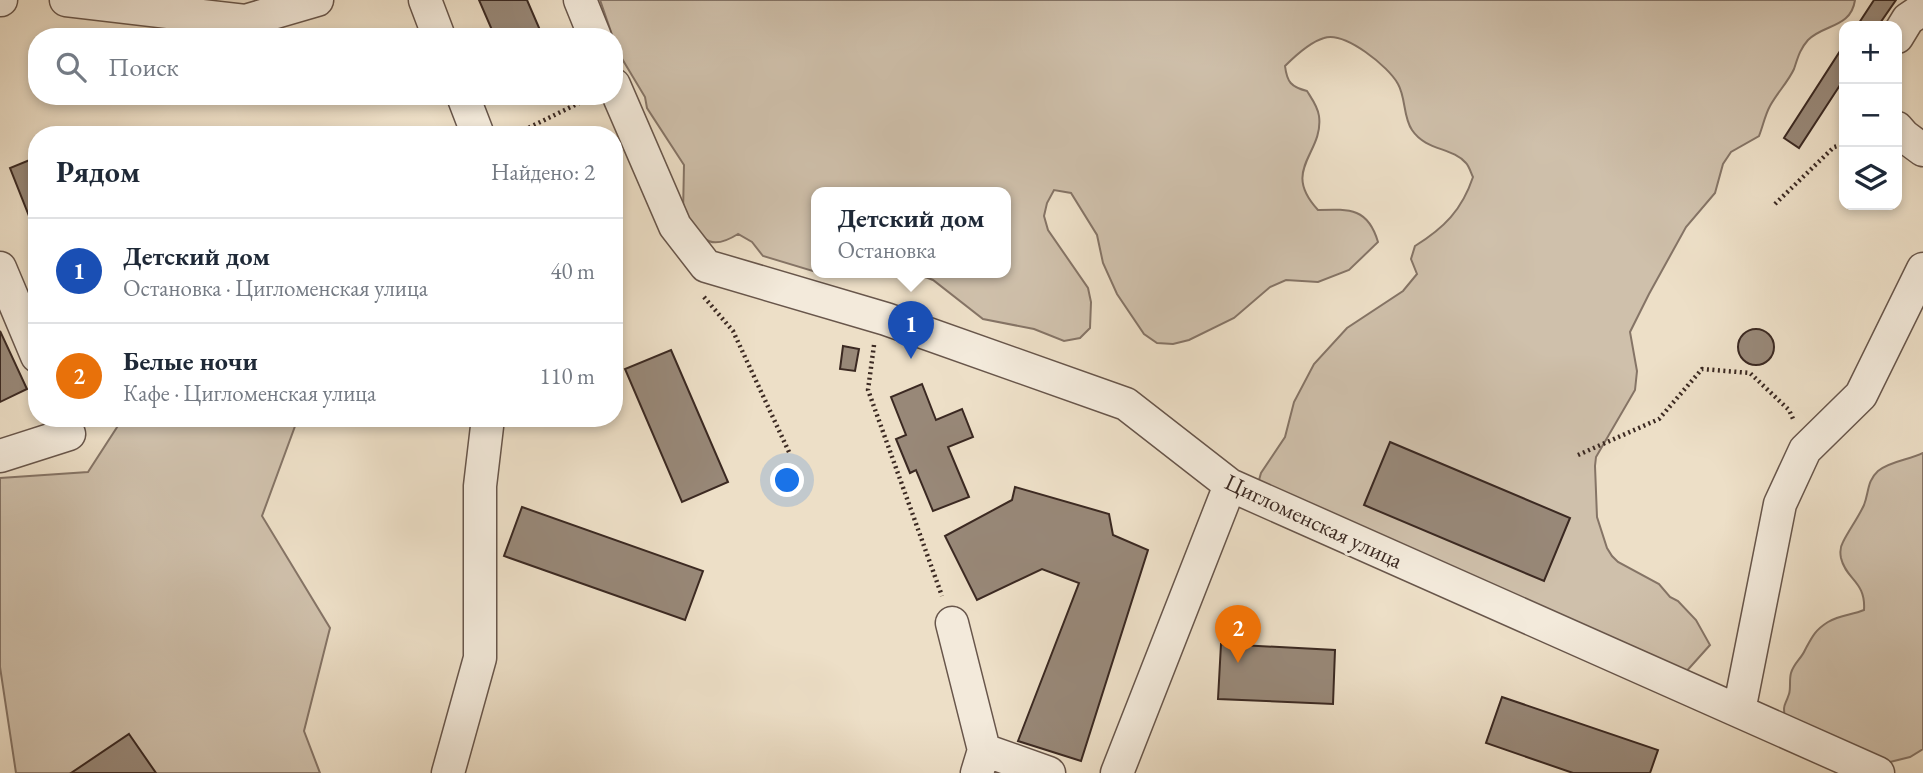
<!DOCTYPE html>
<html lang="ru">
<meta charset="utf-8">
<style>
:root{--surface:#fff;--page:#f6f6f7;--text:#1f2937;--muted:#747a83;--line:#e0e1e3;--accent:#7c3aed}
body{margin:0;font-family:"EB Garamond",serif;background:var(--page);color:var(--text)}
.controls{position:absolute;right:21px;top:21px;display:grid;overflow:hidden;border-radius:14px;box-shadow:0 4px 10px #0003}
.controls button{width:63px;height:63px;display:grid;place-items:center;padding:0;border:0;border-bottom:2px solid var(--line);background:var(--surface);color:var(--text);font:35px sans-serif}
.you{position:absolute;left:788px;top:481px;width:24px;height:24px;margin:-18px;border:5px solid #fff;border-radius:50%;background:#1a73e8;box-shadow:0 0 0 10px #1a73e833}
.badge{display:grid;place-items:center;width:46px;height:46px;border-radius:50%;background:var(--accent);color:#fff;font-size:23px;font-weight:700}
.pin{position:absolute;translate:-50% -58px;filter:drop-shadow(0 2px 4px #0008)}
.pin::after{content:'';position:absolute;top:37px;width:24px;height:21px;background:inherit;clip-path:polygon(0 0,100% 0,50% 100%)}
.popup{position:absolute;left:811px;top:187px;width:200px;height:91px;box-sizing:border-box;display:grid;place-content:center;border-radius:14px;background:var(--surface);filter:drop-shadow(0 2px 5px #0005);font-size:23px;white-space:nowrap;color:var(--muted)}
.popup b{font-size:26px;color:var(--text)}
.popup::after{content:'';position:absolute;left:50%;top:100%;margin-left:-14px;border:14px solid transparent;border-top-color:var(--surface)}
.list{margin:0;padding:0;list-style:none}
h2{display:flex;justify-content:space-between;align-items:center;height:91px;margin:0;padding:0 28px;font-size:30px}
h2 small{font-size:23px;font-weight:400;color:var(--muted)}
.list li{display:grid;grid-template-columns:46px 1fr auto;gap:21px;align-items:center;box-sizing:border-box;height:105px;padding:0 28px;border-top:2px solid var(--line)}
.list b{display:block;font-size:26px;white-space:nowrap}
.list p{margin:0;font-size:23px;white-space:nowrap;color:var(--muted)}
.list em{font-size:23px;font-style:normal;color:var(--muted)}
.icon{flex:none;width:38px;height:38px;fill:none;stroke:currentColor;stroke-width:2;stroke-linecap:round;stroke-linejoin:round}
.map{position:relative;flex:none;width:1923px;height:773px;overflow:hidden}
.search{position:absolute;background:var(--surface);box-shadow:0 4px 10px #0003;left:28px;top:28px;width:595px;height:77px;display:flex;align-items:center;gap:18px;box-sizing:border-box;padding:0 24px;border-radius:28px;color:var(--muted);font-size:26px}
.panel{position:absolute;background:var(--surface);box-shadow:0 4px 10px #0003;left:28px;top:126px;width:595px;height:301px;border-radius:28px}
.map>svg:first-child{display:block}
.green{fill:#cfc0ab;stroke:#857466;stroke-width:2}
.building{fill:#988878;stroke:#3b2922;stroke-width:2}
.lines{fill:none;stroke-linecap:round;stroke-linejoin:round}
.minor-casing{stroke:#68564b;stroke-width:35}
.path{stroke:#3b2922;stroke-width:4.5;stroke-dasharray:2 3.5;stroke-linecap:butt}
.minor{stroke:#f3eadb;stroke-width:32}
.labels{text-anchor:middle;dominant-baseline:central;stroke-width:6;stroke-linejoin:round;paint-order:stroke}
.street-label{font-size:23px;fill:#3b2922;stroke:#f3eadb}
</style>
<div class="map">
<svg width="1923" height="773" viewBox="0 0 1923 773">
<rect width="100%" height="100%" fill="#eddfc7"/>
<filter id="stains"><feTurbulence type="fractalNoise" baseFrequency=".00286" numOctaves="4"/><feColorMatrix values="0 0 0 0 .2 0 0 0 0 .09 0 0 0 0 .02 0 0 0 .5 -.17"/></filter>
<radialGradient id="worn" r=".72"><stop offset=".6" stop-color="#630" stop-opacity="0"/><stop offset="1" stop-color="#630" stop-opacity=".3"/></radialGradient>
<path class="green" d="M600 0H1855C1851 28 1824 24 1808 40 1800 49 1798 57 1794 69 1788 82 1777 93 1770 106 1765 115 1763 126 1759 136L1731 152 1723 164 1715 193 1686 227 1649 294 1630 332 1637 371 1635 390 1596 457 1595 466 1597 517 1607 548 1612 556 1618 562 1659 584 1670 597 1678 601 1696 620 1710 645 1684 674 1261 488 1259 480 1261 473 1285 437 1294 402 1314 364 1347 328 1403 291 1417 274 1411 259 1415 246C1444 228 1462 210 1473 177 1471 173 1469 166 1466 163 1452 147 1426 151 1412 130 1403 117 1406 98 1398 84 1389 67 1345 31 1324 38 1310 42 1295 56 1285 66 1287 82 1291 87 1307 91 1312 99 1318 107 1319 116 1324 154 1280 169 1318 210 1350 209 1368 208 1378 242L1349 270 1318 282 1286 280 1270 287 1234 318 1189 340 1173 344 1157 343 1144 334 1117 294 1103 263 1097 235 1071 193 1054 190 1047 203 1044 216 1048 230 1088 288 1091 302 1090 328 1080 338 1064 341 1034 329 983 319 933 280 915 273H1006V193H816V272L763 256 752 242 738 234C708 253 702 237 683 214L684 165 647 108 645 97 618 52Z
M123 418H298L262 516 330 628 304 731 320 773H16L0 667V478L88 472Z
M1923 453V749L1910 757 1882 764 1785 720C1783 702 1784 709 1789 694 1791 688 1789 680 1791 673 1794 663 1801 659 1805 650 1812 637 1815 630 1828 622 1840 615 1852 615 1864 610 1866 581 1846 580 1841 558 1840 553 1840 547 1843 542 1849 530 1858 518 1864 505 1869 492 1867 481 1878 471 1890 461 1909 460 1923 453Z"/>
<path class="building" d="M479 0H527L543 37H495Z
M1874 0H1896L1878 26H1857Z
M1844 45V79L1799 148 1784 138Z
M37 157V213L29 216 10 168Z
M1738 347a18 18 0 1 1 36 0a18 18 0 1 1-36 0Z
M0 331 27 389 0 402Z
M843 346 859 349 855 371 840 369Z
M671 350 728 482 682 502 625 369Z
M922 384 936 420 962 409 973 437 948 447 969 497 933 511 916 470 910 473 896 439 906 435 891 397Z
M1390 442 1570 518 1544 581 1364 505Z
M1015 487 1109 514 1113 535 1148 550 1081 761 1018 741 1079 583 1042 569 977 600 945 536 1012 500Z
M522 507 703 571 685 620 504 556Z
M1221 644 1335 650 1333 704 1218 699Z
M1502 697 1658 750 1650 773H1573L1486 743Z
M129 734 156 773H71Z"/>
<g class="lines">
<defs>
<path id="minor" d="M0 0H1
M66 0 245 21 317 0
M425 0 439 37
M580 0 595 37
M1897 37 1908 19 1923 9
M614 85 675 226 706 266 886 319 1126 404 1230 485 1878 773
M463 96 478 135
M1897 128 1904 136 1923 150
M0 268 37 356
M0 456 69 434 63 418
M952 623 984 750 977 773
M1739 711 1780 504 1805 450 1861 395 1923 269
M984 750 1049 773
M448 773 480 658V486L488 418
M1117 773 1230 485"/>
</defs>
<use href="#minor" class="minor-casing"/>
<path class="path" d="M514 135 589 98
M1775 204 1834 147 1844 144
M704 297 733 331 789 452
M874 345 868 390 942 596
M1578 455 1659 419 1702 369 1750 373 1789 410 1794 421"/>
<use href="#minor" class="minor"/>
</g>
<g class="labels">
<g class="street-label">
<text transform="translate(1314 521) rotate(25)">Цигломенская улица</text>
</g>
</g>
<rect width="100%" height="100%" filter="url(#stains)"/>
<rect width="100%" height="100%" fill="url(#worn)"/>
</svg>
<div class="controls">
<button>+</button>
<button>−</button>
<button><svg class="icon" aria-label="layers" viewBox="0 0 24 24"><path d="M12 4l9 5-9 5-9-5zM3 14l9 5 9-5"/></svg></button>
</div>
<div class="you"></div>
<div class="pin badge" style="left:911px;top:359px;background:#1a4fb4">1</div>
<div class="popup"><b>Детский дом</b>Остановка</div>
<div class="pin badge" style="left:1238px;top:663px;background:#e8710a">2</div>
<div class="search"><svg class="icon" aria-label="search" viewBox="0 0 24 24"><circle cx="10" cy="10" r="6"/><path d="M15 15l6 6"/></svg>Поиск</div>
<section class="panel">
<h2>Рядом<small>Найдено: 2</small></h2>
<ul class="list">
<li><span class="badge" style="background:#1a4fb4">1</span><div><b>Детский дом</b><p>Остановка · Цигломенская улица</p></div><em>40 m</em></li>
<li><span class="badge" style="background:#e8710a">2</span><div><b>Белые ночи</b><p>Кафе · Цигломенская улица</p></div><em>110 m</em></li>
</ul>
</section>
</div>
